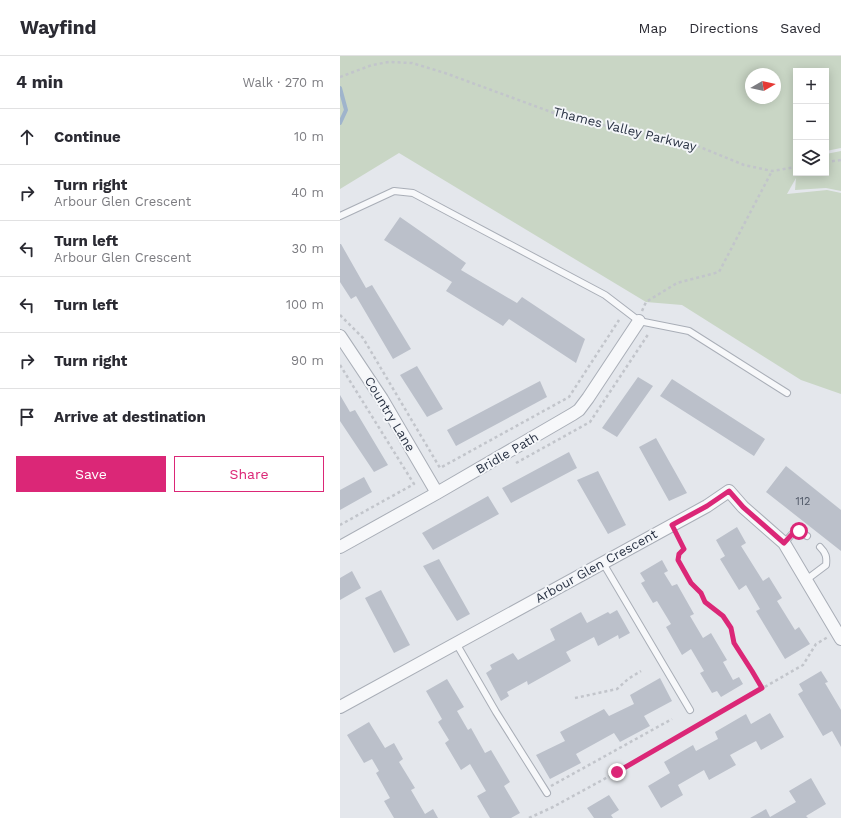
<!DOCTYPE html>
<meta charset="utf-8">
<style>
:root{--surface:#fff;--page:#f7f7f7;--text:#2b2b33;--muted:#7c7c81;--line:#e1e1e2;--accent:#db2777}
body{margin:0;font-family:"Work Sans",sans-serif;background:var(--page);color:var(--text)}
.controls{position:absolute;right:12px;top:12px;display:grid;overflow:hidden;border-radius:0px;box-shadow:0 2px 10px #0003}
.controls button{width:36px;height:36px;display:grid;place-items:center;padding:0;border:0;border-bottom:1px solid var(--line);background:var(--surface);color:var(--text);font:20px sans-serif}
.compass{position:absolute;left:405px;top:12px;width:36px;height:36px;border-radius:50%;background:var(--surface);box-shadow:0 2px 10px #0003;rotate:81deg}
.stop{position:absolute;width:12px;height:12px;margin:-9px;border:3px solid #db2777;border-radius:50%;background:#fff}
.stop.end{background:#db2777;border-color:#fff;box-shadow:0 1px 4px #0008}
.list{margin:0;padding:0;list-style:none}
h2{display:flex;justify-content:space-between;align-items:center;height:52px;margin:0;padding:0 16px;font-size:17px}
h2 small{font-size:13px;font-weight:400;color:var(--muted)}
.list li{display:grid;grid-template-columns:26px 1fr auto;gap:12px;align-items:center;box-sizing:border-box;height:56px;padding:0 16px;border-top:1px solid var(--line)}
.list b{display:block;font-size:15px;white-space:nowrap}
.list p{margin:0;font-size:13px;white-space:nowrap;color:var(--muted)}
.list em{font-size:13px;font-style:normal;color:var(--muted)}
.actions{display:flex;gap:8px;padding:12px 16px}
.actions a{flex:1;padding:9px 0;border:1px solid var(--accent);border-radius:0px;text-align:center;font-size:14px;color:var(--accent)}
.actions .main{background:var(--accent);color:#fff}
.icon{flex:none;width:22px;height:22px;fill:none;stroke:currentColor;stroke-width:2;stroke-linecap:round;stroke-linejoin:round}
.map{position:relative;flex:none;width:501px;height:762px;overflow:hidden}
header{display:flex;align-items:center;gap:24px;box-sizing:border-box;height:56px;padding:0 20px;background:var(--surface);border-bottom:1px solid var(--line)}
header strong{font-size:19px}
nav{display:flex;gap:22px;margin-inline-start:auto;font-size:14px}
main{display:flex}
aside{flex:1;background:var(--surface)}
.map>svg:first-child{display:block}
.green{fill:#c9d6c5;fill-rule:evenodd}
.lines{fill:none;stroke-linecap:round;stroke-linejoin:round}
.stream{stroke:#9fb4cc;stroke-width:4}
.building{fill:#bbc0ca}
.lane-casing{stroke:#a9aeb7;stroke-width:8}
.street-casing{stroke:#a9aeb7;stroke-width:14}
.path{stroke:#c2c5cb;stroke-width:2.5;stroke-dasharray:3 3;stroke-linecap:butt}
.lane{stroke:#f7f8fa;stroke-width:6}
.street{stroke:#f7f8fa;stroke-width:12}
.route{stroke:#db2777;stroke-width:5}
.labels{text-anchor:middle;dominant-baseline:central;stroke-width:4;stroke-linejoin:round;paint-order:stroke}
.number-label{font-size:11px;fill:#4f5766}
.street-label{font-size:13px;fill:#2b3445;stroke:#f4f6f9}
</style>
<header>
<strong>Wayfind</strong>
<nav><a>Map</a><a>Directions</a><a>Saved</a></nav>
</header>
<main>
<aside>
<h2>4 min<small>Walk · 270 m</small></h2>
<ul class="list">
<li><svg class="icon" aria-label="ahead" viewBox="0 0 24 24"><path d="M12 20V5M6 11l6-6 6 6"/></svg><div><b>Continue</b></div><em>10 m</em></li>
<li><svg class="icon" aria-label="right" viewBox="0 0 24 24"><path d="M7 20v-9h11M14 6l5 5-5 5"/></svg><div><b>Turn right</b><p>Arbour Glen Crescent</p></div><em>40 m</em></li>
<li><svg class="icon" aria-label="left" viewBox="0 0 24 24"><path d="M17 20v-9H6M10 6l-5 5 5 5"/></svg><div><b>Turn left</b><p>Arbour Glen Crescent</p></div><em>30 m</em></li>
<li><svg class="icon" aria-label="left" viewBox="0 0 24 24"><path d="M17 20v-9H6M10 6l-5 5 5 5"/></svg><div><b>Turn left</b></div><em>100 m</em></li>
<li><svg class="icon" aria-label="right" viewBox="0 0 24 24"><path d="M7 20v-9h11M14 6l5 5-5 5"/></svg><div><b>Turn right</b></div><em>90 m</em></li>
<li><svg class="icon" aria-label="arrive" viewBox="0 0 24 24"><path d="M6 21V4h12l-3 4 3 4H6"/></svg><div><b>Arrive at destination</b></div></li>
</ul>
<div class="actions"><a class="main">Save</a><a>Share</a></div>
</aside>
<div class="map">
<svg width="501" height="762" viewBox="0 0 501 762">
<rect width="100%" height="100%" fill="#e4e7ec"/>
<path class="green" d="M0 0H501V92L486 95V15H456V117H486V98L501 95V135L486 132 455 134 456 122 447 138 487 134 501 137V338L461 324 342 249 306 246 59 97 0 133ZM411 18H435V42H411Z"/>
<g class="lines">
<path class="stream" d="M0 32 6 54 0 67"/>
</g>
<path class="building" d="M60 161 126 207 121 214 177 247 182 241 245 283 236 307 169 263 163 270 106 235 112 226 44 184Z
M0 188H1L26 232 32 229 71 293 53 303 16 240 11 243 0 226Z
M77 310 103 353 87 361 60 319Z
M298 321 313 330 277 381 262 372Z
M332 323 425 383 414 400 320 340Z
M200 325 207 341 116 390 107 374Z
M0 339 10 356 15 354 48 409 34 416 0 365Z
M316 382 347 437 329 445 299 391Z
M229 396 237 412 171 447 162 432Z
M446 410 501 454V495L426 436Z
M258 415 286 469 268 478 237 424Z
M24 421 32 436 0 454V434Z
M148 440 159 458 93 494 82 477Z
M397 471 406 487 401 490 423 525 429 521 442 542 437 545 455 574 459 571 470 588 445 603 416 555 420 553 406 529 399 534 380 503 385 500 376 484Z
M99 503 130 558 117 565 83 510Z
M322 504 328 515 324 517 332 530 337 528 354 558 350 560 363 582 371 577 387 604 383 606 393 624 399 621 403 628 381 641 377 635 372 637 360 617 364 615 351 593 342 599 326 571 331 568 317 545 313 547 301 527 305 525 300 517Z
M12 515 21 532 0 544V522Z
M41 534 70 589 54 597 25 542Z
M277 554 290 577 279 583 278 579 258 590 254 581 226 596 231 605 188 629 187 625 167 636 169 640 161 645 146 617 152 613 150 609 173 597 178 604 215 584 210 573 241 556 247 567 268 556 270 558Z
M481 615 488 626 485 627 501 654V691L492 675 483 680 458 638 463 635 459 628Z
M320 622 332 645 304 660 310 670 280 686 274 677 236 698 241 707 210 723 196 699 225 685 220 676 264 653 269 660 294 648 290 639Z
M107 623 124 651 117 655 128 674 131 672 145 697 151 694 170 726 164 730 180 757 171 762H150L137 740 146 735 130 708 121 714 105 687 109 684 98 666 102 663 86 635Z
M430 657 444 681 421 694 416 685 390 699 396 709 369 724 364 714 338 729 343 739 321 752 308 730 330 717 324 706 353 689 356 695 378 683 375 676 406 658 411 668Z
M29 666 45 692 54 687 63 703 59 706 75 732 71 734 85 758 93 753 98 762H54L44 745 50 742 36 717 39 715 32 703 24 707 7 679Z
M471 722 486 748 466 760 468 762H410L426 753 430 761 456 746 449 735Z
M269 739 279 754 271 759 273 762H254L247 752Z"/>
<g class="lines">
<defs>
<path id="lane" d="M0 160 54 135 73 137 265 239 299 265 349 275 447 337
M444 487 455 475H459L467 480
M263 507 350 654
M466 524 486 509C487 501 486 497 480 491
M116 587 156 656 207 737"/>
<path id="street" d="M0 280 42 343 97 437
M0 491 97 437 233 358 239 354 248 342 299 265
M0 651 367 450 389 435 403 451 444 487 501 583"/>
</defs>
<use href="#lane" class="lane-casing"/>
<use href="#street" class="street-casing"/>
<path class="path" d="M0 21 32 9 49 6 72 7 105 17 222 60 355 89 404 109 432 115 456 111
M486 106 501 104
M302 255 306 246 337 227 379 216 432 115
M0 259 23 282 100 412 229 341 279 264
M0 309 74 428 0 469
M176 407 250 366 309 277
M337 478 344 493 339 498 338 504 351 527 361 537 365 546 383 560 391 573 394 587 412 615 422 632
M235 642 277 633 288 623 301 615
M211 730 332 663
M189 762 213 751 277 716 463 609 476 588 488 581"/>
<use href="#lane" class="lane"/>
<use href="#street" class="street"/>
</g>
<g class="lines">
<path class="route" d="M277 716 422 632 412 615 394 587 391 572 383 560 365 546 361 537 351 527 338 504 339 498 344 493 332 469 367 450 389 435 403 451 444 487 455 475H459"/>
</g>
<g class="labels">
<g class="number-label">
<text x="463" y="445">112</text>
</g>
<g class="street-label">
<text transform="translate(285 73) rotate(14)">Thames Valley Parkway</text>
<text transform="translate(50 358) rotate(59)">Country Lane</text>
<text transform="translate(167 397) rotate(-30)">Bridle Path</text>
<text transform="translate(256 510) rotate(-29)">Arbour Glen Crescent</text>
</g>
</g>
</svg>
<div class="controls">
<button>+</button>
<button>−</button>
<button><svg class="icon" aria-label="layers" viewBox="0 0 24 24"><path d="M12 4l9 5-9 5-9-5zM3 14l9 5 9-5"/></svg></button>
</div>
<svg class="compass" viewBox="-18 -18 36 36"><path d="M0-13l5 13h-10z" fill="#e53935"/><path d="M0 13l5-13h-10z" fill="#7c7c81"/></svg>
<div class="stop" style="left:459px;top:475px"></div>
<div class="stop end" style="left:277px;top:716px"></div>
</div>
</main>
